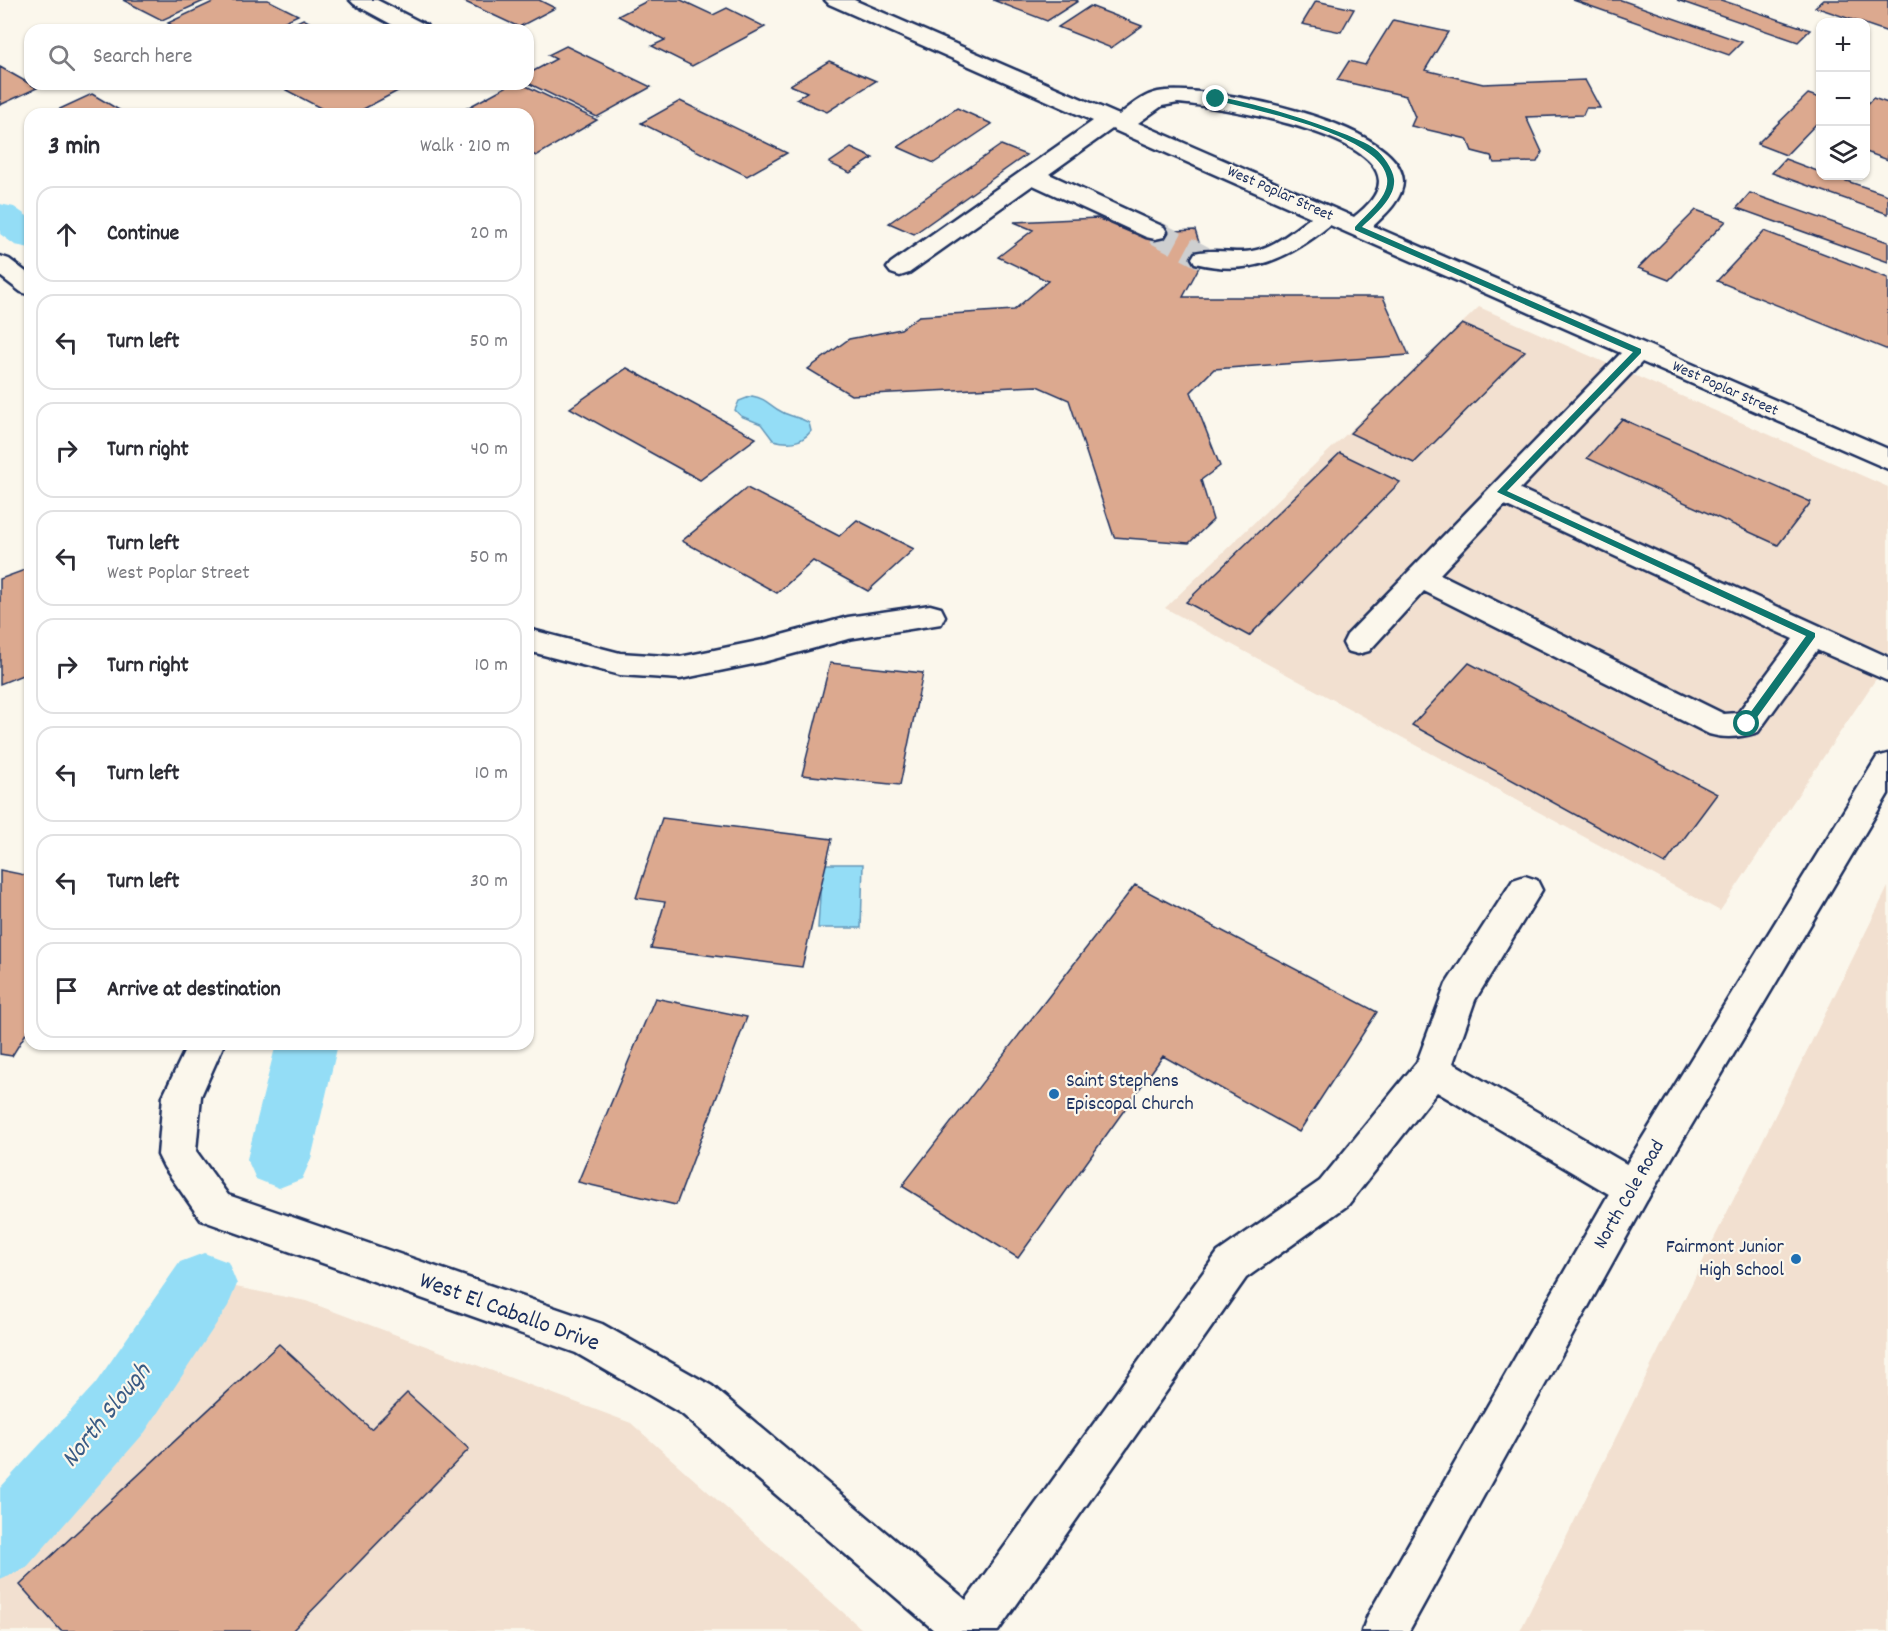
<!DOCTYPE html>
<meta charset="utf-8">
<style>
:root{--surface:#fff;--page:#f2f2f3;--text:#2b2b33;--muted:#7c7c81;--line:#e1e1e2}
body{margin:0;font-family:Dekko,sans-serif;background:var(--page);color:var(--text)}
.controls{position:absolute;right:18px;top:18px;display:grid;overflow:hidden;border-radius:12px;box-shadow:0 2px 4px #0004}
.controls button{width:54px;height:54px;display:grid;place-items:center;padding:0;border:0;border-bottom:2px solid var(--line);background:var(--surface);color:var(--text);font:30px sans-serif}
.stop{position:absolute;width:18px;height:18px;margin:-14px;border:4px solid #0f766e;border-radius:50%;background:#fff}
.stop.end{background:#0f766e;border-color:#fff;box-shadow:0 2px 6px #0008}
.list{margin:0;padding:0;list-style:none}
h2{display:flex;justify-content:space-between;align-items:center;height:78px;margin:0;padding:0 24px;font-size:26px}
h2 small{font-size:20px;font-weight:400;color:var(--muted)}
.list li{display:grid;grid-template-columns:39px 1fr auto;gap:18px;align-items:center;box-sizing:border-box;height:96px;margin:0 12px 12px;padding:0 12px;border:2px solid var(--line);border-radius:18px}
.list b{display:block;font-size:22px;white-space:nowrap}
.list p{margin:0;font-size:20px;white-space:nowrap;color:var(--muted)}
.list em{font-size:20px;font-style:normal;color:var(--muted)}
.icon{flex:none;width:33px;height:33px;fill:none;stroke:currentColor;stroke-width:2;stroke-linecap:round;stroke-linejoin:round}
.map{position:relative;flex:none;width:1888px;height:1631px;overflow:hidden}
.search{position:absolute;background:var(--surface);box-shadow:0 2px 4px #0004;left:24px;top:24px;width:510px;height:66px;display:flex;align-items:center;gap:15px;box-sizing:border-box;padding:0 21px;border-radius:18px;color:var(--muted);font-size:22px}
.panel{position:absolute;background:var(--surface);box-shadow:0 2px 4px #0004;left:24px;top:108px;width:510px;height:942px;border-radius:18px}
.map>svg:first-child{display:block}
.built{fill:#f2e0d0}
.water{fill:#94ddf6;stroke:#6497b9;stroke-width:1.5}
.lines{fill:none;stroke-linecap:round;stroke-linejoin:round}
.canal{fill:#94ddf6;fill-rule:evenodd}
.building{fill:#dca98f;stroke:#1b2f5e;stroke-width:1.5}
.minor-tunnel{stroke:#cecfd0;stroke-width:24;stroke-dasharray:24 12;stroke-linecap:butt}
.minor-casing{stroke:#1b2f5e;stroke-width:5}
.major-casing{stroke:#1b2f5e;stroke-width:5}
.minor{fill:#fbf7ec;fill-rule:evenodd}
.major{fill:#fbf7ec;fill-rule:evenodd}
.route{fill:#0f766e}
.poi-dot{fill:#1f6fb2;stroke:#fbf7ec;stroke-width:2}
.labels{text-anchor:middle;dominant-baseline:central;stroke-width:4.5;stroke-linejoin:round;paint-order:stroke}
.far-street-label{font-size:16px;fill:#1b2f5e;stroke:#fbf7ec}
.poi-label{font-size:20px;fill:#1b2f5e;stroke:#fbf7ec;text-anchor:start}
.street-label{font-size:20px;fill:#1b2f5e;stroke:#fbf7ec}
.near-street-label{font-size:24px;fill:#1b2f5e;stroke:#fbf7ec}
.near-water-label{font-size:26px;font-style:italic;fill:#395a84;stroke:#fbf7ec}
</style>
<div class="map">
<svg width="1888" height="1631" viewBox="0 0 1888 1631">
<rect width="100%" height="100%" fill="#fbf7ec"/>
<filter id="ink" filterUnits="userSpaceOnUse"><feTurbulence type="fractalNoise" baseFrequency=".0167" numOctaves="2"/><feDisplacementMap in="SourceGraphic" scale="12" xChannelSelector="R" yChannelSelector="G"/><feConvolveMatrix kernelMatrix="1 2 1 2 8 2 1 2 1" color-interpolation-filters="sRGB"/></filter>
<g filter="url(#ink)">
<path class="built" d="M1479 307 1888 487V661L1720 911 1165 608Z
M1888 887V1631H1520Z
M221 1284 306 1301 631 1423 864 1631H0V1525Z"/>
<path class="water" d="M752 396C768 399 769 406 782 412 791 417 800 417 809 423L811 431C801 444 788 444 773 440L761 424 741 416 735 410 739 401Z
M822 864H863L861 928H818Z"/>
<g class="lines">
<path class="canal" d="M0 204 14 207 30 218V248L15 245 0 234Z
M276 1044H338L311 1159 302 1179 279 1188 256 1179 247 1159Z
M204 1253 228 1262 237 1284 228 1306 145 1432 26 1568 0 1579V1488L95 1384 180 1262Z"/>
</g>
<path class="building" d="M123 0H206L162 20Z
M217 0H268L298 15 266 30H181L168 23Z
M461 0H539L555 8 519 27Z
M649 0H681L713 15 727 8 765 27 692 66 652 46 665 40 618 16Z
M993 0H1077L1078 1 1047 21Z
M1573 0H1621L1742 42 1729 55Z
M1677 0H1721L1810 30 1798 42Z
M1823 0H1888V32L1815 7Z
M1316 1 1354 9 1341 32 1302 24Z
M1090 6 1142 26 1111 48 1058 27Z
M303 19 324 30H280Z
M1393 20 1448 32 1425 70 1483 84 1585 80 1600 108H1586L1583 115 1526 117 1542 152 1537 162 1494 163 1491 156 1472 151 1467 139 1411 126 1415 117 1406 96 1337 80 1349 61 1365 65Z
M566 46 651 87 597 117 528 83V74L556 59 548 55Z
M829 61 876 81 827 112 796 99 807 92 790 85Z
M0 67 30 84 37 88 0 105Z
M297 84H411L354 114H332L286 90Z
M511 84H522L597 120 536 156 528 152V114H456Z
M92 94 126 114H49Z
M1808 94 1820 98V120L1786 155 1757 144Z
M1873 98 1888 103V160L1866 152V106Z
M680 101 787 153 747 176 641 123Z
M957 108 992 124 934 163 898 147Z
M1001 145 1026 155 914 234 889 223Z
M851 148 873 158 850 173 829 163Z
M1785 159 1820 172V176H1832L1888 195V214L1772 173Z
M1750 193 1888 242V262L1737 208Z
M1696 210 1726 221 1669 280 1638 268Z
M1097 218 1132 233 1195 230 1204 258 1183 297H1383L1409 355 1214 369 1191 392 1220 466 1201 480 1213 520 1189 543 1114 537 1069 400 1037 386 851 395 808 369 849 339 901 329 919 316 1014 310 1048 281 998 257 1033 230 1014 222Z
M1764 231 1888 278V350L1717 281Z
M1462 324 1525 351 1414 463 1350 433Z
M627 368 756 438 700 480 570 408Z
M1622 419 1811 502 1778 545 1587 458Z
M1340 453 1400 482 1249 636 1186 602Z
M747 488 839 536 857 520 914 549 868 591 813 561 777 593 682 541Z
M30 568V672L0 684V579Z
M830 663 923 673 900 785 802 775Z
M1469 663 1717 794 1665 864 1412 725Z
M662 818 832 839 802 967 651 948 665 902 636 898Z
M0 870 30 876V1027L12 1056 0 1054Z
M1135 885 1377 1012 1299 1132 1163 1056 1018 1258 902 1186Z
M655 998 747 1017 676 1205 578 1182Z
M279 1344 371 1429 407 1393 469 1449 292 1631H61L20 1585Z"/>
<g class="lines">
<path class="minor-tunnel" d="M1155 232 1204 258"/>
<defs>
<path id="minor" d="M350 0H377L426 25 429 30H402L354 4Z
M825 0H854L1119 115C1131 106 1143 95 1158 92 1204 83 1401 122 1403 181 1403 199 1385 215 1373 226L1888 449V469L1642 362 1520 489 1888 657V681L1817 650 1758 732C1742 737 1725 739 1709 734L1424 591 1369 651 1358 654 1347 651 1343 643 1347 635 1621 353 1330 225C1288 259 1250 277 1195 263L1192 258 1195 253C1211 249 1226 252 1242 252 1269 252 1290 233 1311 217L1112 129 1049 174 1164 227 1167 232 1164 237 1155 239 1146 237 1033 185 909 273 900 276 891 273 887 268 891 263 1093 121 829 4ZM1178 103C1216 106 1378 132 1379 181 1379 196 1365 208 1354 217L1138 123 1162 106ZM1505 505 1793 639 1738 713 1724 714 1440 574Z
M0 256 9 259 30 275V295L21 292 0 276Z
M930 605 941 608 945 616 941 624 848 639 763 662 680 679 620 675 528 651V629L620 653 680 657 763 640 848 617Z
M1525 876 1537 880 1542 890 1475 1000 1453 1063 1647 1176 1652 1188 1647 1200 1633 1205 1619 1200 1437 1092 1348 1205 1246 1278 998 1631H935L682 1414 576 1353 201 1220 164 1167 158 1155 163 1096 188 1044H224L201 1096 196 1151 228 1195 602 1324 712 1386 966 1600 1218 1252 1320 1181 1417 1062 1446 984 1513 880Z"/>
<path id="major" d="M1888 754V794L1647 1200 1409 1631H1362L1368 1615 1619 1176 1877 757Z"/>
</defs>
<use href="#minor" class="minor-casing"/>
<use href="#major" class="major-casing"/>
<use href="#minor" class="minor"/>
<use href="#major" class="major"/>
</g>
</g>
<path class="route" d="M1214 97C1239 97 1355 133 1375 149 1383 155 1393 169 1394 179 1396 198 1374 215 1362 227L1641 349V353L1507 491 1815 633V637L1750 727H1744L1742 724 1806 636 1497 492 1633 352 1355 230V227C1366 214 1390 197 1387 178 1382 135 1251 109 1214 100Z"/>
<g class="poi-dot">
<circle cx="1054" cy="1094" r="6"/>
<circle cx="1796" cy="1259" r="6"/>
</g>
<g class="labels">
<g class="far-street-label">
<text transform="translate(1280 194) rotate(24)">West Poplar Street</text>
<text transform="translate(1725 389) rotate(24)">West Poplar Street</text>
</g>
<g class="poi-label">
<text x="1066" y="1082">Saint Stephens<tspan x="1066" dy="23">Episcopal Church</tspan></text>
<text x="1784" y="1248" text-anchor="end">Fairmont Junior<tspan x="1784" dy="23">High School</tspan></text>
</g>
<g class="street-label">
<text transform="translate(1630 1195) rotate(-60)">North Cole Road</text>
</g>
<g class="near-street-label">
<text transform="translate(509 1313) rotate(20)">West El Caballo Drive</text>
</g>
<g class="near-water-label">
<text transform="translate(107 1416) rotate(-51)">North Slough</text>
</g>
</g>
</svg>
<div class="controls">
<button>+</button>
<button>−</button>
<button><svg class="icon" aria-label="layers" viewBox="0 0 24 24"><path d="M12 4l9 5-9 5-9-5zM3 14l9 5 9-5"/></svg></button>
</div>
<div class="stop" style="left:1747px;top:724px"></div>
<div class="stop end" style="left:1216px;top:99px"></div>
<div class="search"><svg class="icon" aria-label="search" viewBox="0 0 24 24"><circle cx="10" cy="10" r="6"/><path d="M15 15l6 6"/></svg>Search here</div>
<section class="panel">
<h2>3 min<small>Walk · 210 m</small></h2>
<ul class="list">
<li><svg class="icon" aria-label="ahead" viewBox="0 0 24 24"><path d="M12 20V5M6 11l6-6 6 6"/></svg><div><b>Continue</b></div><em>20 m</em></li>
<li><svg class="icon" aria-label="left" viewBox="0 0 24 24"><path d="M17 20v-9H6M10 6l-5 5 5 5"/></svg><div><b>Turn left</b></div><em>50 m</em></li>
<li><svg class="icon" aria-label="right" viewBox="0 0 24 24"><path d="M7 20v-9h11M14 6l5 5-5 5"/></svg><div><b>Turn right</b></div><em>40 m</em></li>
<li><svg class="icon" aria-label="left" viewBox="0 0 24 24"><path d="M17 20v-9H6M10 6l-5 5 5 5"/></svg><div><b>Turn left</b><p>West Poplar Street</p></div><em>50 m</em></li>
<li><svg class="icon" aria-label="right" viewBox="0 0 24 24"><path d="M7 20v-9h11M14 6l5 5-5 5"/></svg><div><b>Turn right</b></div><em>10 m</em></li>
<li><svg class="icon" aria-label="left" viewBox="0 0 24 24"><path d="M17 20v-9H6M10 6l-5 5 5 5"/></svg><div><b>Turn left</b></div><em>10 m</em></li>
<li><svg class="icon" aria-label="left" viewBox="0 0 24 24"><path d="M17 20v-9H6M10 6l-5 5 5 5"/></svg><div><b>Turn left</b></div><em>30 m</em></li>
<li><svg class="icon" aria-label="arrive" viewBox="0 0 24 24"><path d="M6 21V4h12l-3 4 3 4H6"/></svg><div><b>Arrive at destination</b></div></li>
</ul>
</section>
</div>
